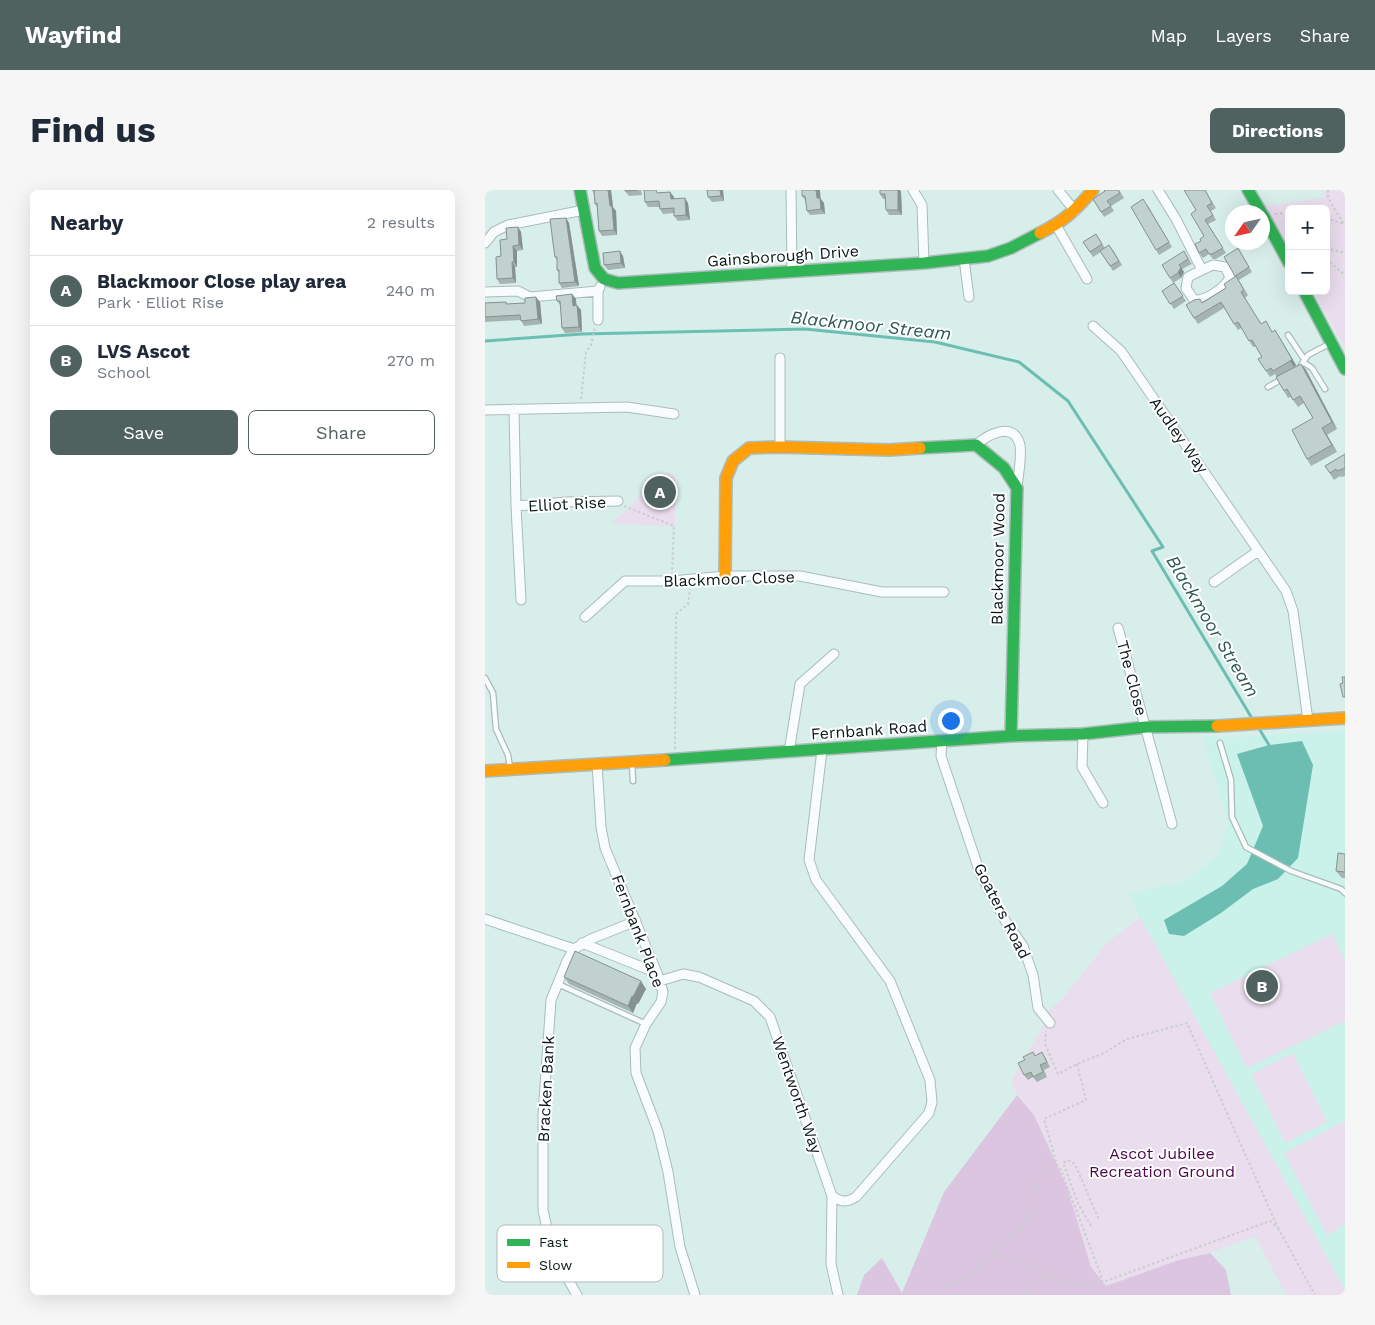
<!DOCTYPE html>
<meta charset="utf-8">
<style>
:root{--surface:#fff;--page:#f6f6f7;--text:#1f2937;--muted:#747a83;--line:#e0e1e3;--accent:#506260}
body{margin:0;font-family:"Work Sans",sans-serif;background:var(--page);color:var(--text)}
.controls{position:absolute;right:15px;top:15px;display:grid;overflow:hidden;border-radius:8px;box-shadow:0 5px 20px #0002}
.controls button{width:45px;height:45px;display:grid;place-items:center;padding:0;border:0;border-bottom:1px solid var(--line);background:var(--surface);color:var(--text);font:25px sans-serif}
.compass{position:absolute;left:740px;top:15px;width:45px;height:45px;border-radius:50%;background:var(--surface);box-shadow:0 5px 20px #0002;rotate:236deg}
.you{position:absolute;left:465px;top:530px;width:18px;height:18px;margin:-12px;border:4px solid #fff;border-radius:50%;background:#1a73e8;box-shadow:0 0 0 8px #1a73e833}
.badge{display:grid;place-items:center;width:32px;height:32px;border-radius:50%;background:var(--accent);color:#fff;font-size:16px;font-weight:700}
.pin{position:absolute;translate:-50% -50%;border:2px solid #fff;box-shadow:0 1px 5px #0006}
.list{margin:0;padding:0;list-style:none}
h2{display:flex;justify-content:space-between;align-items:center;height:65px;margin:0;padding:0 20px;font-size:21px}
h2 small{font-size:16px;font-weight:400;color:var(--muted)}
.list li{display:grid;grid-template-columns:32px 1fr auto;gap:15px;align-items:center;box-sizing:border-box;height:70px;padding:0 20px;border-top:1px solid var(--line)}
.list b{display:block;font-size:19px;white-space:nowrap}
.list p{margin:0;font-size:16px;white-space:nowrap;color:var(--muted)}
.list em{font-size:16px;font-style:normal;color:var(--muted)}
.actions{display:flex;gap:10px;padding:15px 20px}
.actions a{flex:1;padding:11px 0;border:1px solid var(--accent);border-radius:8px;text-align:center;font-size:18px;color:var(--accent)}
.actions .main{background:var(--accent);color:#fff}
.map{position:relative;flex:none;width:860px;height:1105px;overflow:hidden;border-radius:8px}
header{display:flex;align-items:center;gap:30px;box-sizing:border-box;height:70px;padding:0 25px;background:var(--accent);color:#fff}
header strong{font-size:24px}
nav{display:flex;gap:28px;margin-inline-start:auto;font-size:18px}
.intro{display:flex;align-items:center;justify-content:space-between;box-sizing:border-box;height:120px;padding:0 30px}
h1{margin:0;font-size:35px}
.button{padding:12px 22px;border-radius:8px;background:var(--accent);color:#fff;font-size:18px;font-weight:700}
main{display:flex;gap:30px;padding:0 30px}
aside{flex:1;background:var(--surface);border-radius:8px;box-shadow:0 5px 20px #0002}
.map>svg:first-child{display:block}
.built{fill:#caf1ea}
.green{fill:#eaddee}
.forest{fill:#dcc5e0}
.water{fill:#6cbeb2}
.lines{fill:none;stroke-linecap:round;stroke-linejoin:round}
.stream{stroke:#6cbeb2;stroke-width:3}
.lane-casing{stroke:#aabcb9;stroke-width:7}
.street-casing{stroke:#aabcb9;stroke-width:11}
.fast-casing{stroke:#aabcb9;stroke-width:14}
.slow-casing{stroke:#aabcb9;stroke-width:14}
.path{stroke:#c8cfcd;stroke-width:2;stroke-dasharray:2.5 2.5;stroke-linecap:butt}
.lane{stroke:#f9fcfc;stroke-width:4.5}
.street{stroke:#f9fcfc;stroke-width:9}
.fast{stroke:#30b455;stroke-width:11}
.slow{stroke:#ff9f0a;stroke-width:11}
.wall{fill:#a5b4b1}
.shaded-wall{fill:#869290}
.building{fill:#c0d1ce;stroke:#869290}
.labels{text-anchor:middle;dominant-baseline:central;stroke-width:4;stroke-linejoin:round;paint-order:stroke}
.street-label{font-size:16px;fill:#071715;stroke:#fff}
.park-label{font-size:16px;fill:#4e044b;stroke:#fff}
.water-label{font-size:18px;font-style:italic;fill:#2b5952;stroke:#fff}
.key{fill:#fff;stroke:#b5b9b9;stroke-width:1}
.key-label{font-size:14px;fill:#071715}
</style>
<header>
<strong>Wayfind</strong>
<nav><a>Map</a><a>Layers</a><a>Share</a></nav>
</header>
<div class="intro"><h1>Find us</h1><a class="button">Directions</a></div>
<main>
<aside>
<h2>Nearby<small>2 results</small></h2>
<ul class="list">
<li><span class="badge">A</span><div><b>Blackmoor Close play area</b><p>Park · Elliot Rise</p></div><em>240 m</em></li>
<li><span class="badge">B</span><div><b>LVS Ascot</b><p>School</p></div><em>270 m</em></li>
</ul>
<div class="actions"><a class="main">Save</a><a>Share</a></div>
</aside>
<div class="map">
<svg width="860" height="1105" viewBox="0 0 860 1105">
<rect width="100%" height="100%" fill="#d8eeea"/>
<path class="built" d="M860 540V1100L655 727 645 703 702 691 731 666 736 657 744 634 718 547H760Z"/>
<path class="green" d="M840 0H860V158L828 101H841V19H804V58L780 16 839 8Z
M181 283 190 285V338L189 336 126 334Z
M655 727 860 1100V1105H801L770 1046 725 1063 696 1070 621 1096 606 1077 582 997 549 925 532 905 526 891 558 836V826L578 808 621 754Z
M847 744 860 770V831L762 878 725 803Z
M808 863 842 932 800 953 766 884Z
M860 931V1035L842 1045 799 963Z"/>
<path class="forest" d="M532 905 549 925 582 997 606 1077 621 1096 694 1070 725 1063 741 1080 746 1105H372L379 1085 397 1068 417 1103 459 1002Z"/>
<path class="water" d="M817 551 828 575 813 668 793 689 768 699 736 723 699 746 684 744 679 730 737 696 762 674 778 636 752 564 784 555Z"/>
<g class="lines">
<path class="stream" d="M0 151 97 144 320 139 450 152 534 172 583 211 678 357 667 361 768 530
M773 537 784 555"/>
<defs>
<path id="lane" d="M803 145 819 169
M818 172 827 178 840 199
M814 178 823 165 844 154
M783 197 797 189
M0 488 8 503 11 539 23 565 25 577
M735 553 746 590 747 627 761 657 806 681 856 699 860 703
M147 573 148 591
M73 794 161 834"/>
<path id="street" d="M306 0 307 82
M428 0 437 15 439 73
M573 0 590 21
M673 0 691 29 717 80 703 87 701 98 709 110C721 111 740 98 745 87L740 77 728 75 717 80
M571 35 602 89
M0 53 9 42 23 35 99 20
M479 69 484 107
M0 102 33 101 45 107 113 101
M113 130V101L115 97
M608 136 636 161 801 401 808 421 823 530
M295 168V257
M29 219 31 316 36 410
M0 220 142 217 189 224
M491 255C502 245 529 230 535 255 537 268 533 285 532 298
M31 316 82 312 133 311
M729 392 773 361
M100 427 140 391H187L240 386H315L397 402H459
M633 438 687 634
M598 544 597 577 618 613
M457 550 456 566 495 683 521 732 538 756 548 785 553 818 565 833
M337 560 324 670 331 690 405 791 445 890 447 912 444 923 371 1007C361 1013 356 1012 347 1006
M304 562 315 494 349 464
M112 574 116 637 120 658 172 783 178 802 176 812 161 834 150 858 151 883 173 941 183 982 195 1057 210 1105
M0 729 89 759
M97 753 172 783
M175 791 198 784 214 787 269 811 285 827 347 1006 346 1074 353 1105
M92 1105 67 1061 58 1020V924L66 810 82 771 89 759 106 749 151 731"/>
<path id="fast" d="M95 0 110 78 119 89 133 93 439 73 503 66 526 58 555 43
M763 0 776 22
M778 25 804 73
M819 101 860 179
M435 258 491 255 519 278 532 298 526 546
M180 570 526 546 598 544 661 537 732 536"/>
<path id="slow" d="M555 43C579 31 591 20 608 0
M240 386 241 288 248 271 264 258 295 257 404 260 435 258
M732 536 860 528
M0 581 180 570"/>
</defs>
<use href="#lane" class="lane-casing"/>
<use href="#street" class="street-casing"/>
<use href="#fast" class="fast-casing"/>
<use href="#slow" class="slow-casing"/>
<path class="path" d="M843 0V8L859 34
M790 24 801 23 804 25
M841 28 859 34 860 35
M841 58 860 63
M841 69 860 85
M96 209 101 162 106 155 110 138
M139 316 189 336 187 383
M190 559 191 424 203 414 205 399
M592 874 601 910 559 929 572 975 576 980 618 1091
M606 1036 593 1013 578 973 583 970 590 974 614 1030
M793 1038 830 1105
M508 1064 540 1034 550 1018 551 993 572 975
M455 1105 466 1093 490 1083 508 1064 538 1071 566 1086
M539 1105 548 1094 566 1086C589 1097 593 1096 618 1092L785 1031 793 1038 702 833 642 849 619 863 592 874 573 884 560 854 561 841"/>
<use href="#lane" class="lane"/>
<use href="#street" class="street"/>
<use href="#fast" class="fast"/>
<use href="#slow" class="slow"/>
</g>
<path class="wall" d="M107 0H126L128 17 131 21 132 45 117 46 114 41 112 17 110 14 109 4Z
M156 0 157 5 144 6 140 1Z
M238 0 239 11 227 12 223 7Z
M335 0V8L339 13 340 24 325 25 322 21 321 11 317 6Z
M395 0H415L416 2 417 25H404L401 20 400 9H398L395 4Z
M634 0 639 8 626 16 629 21 619 27 608 9Z
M720 0 731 18 726 21 731 30 723 34 741 63 731 69H728L724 64 718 68 714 63 716 51 719 46 711 20Z
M175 2H185L189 7V9L203 13 205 30 193 31 189 26V23L178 24 175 19 174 17H163L160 12Z
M662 14 687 57 674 65 671 60Z
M81 28 84 33 94 96 77 98 74 93V83L72 80V70L70 67Z
M33 37 36 42 38 60 32 61V77H30L31 93 15 94 12 89 16 66Z
M611 44 620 58 628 60 637 75 628 81 616 62 608 67 598 52Z
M753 58 767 82 754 90 750 86Z
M699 61 707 74 697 79 699 82 696 88 688 93 685 88Z
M138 66 140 78 123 80 119 75Z
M751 86 763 105 760 108 776 134 794 146 811 175 809 177 816 174 821 180 852 239 842 245 852 262 826 276 822 269 828 228 819 213 813 217 806 207 803 208 799 201 790 184 785 187 781 181 777 167 771 156 768 157 756 138 753 140 739 118 713 134 709 128 717 112 741 98Z
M689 93 701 111 689 119 677 101Z
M87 104 91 109V116L96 120 97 142 80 143 77 138 76 116 72 111Z
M21 112 22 114 55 112 57 134 39 136 36 130 0 132V113Z
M860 264V286L856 287 855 286 849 290 840 276Z
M860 664V688H857L851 681Z
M79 787 161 799 153 814 152 813 148 823 84 794Z
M548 862 550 866 560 867 565 877 559 880 562 887 552 892 548 887 543 890 539 885 540 870Z"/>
<path class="shaded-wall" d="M123 0H126L128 17 131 21 132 45 129 40Z
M235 0H238L239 11 236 6Z
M331 0H335L336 13 332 8Z
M413 0H415L416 2 417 25 413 20Z
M185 2 189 7V14L186 9Z
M200 8 203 13 205 30 201 25Z
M335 8 339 13 340 24 336 19Z
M81 28 84 33 94 96 90 92Z
M33 37 36 42 38 60 34 55Z
M28 56 32 61V77L29 72Z
M135 61 138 66 140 78 136 73Z
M27 72 30 77 31 93 28 88Z
M696 77 699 82 696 88 693 83Z
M87 104 91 109 92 121 88 116Z
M51 107 55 112 57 134 53 129Z
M92 115 96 120 97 142 94 137Z
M790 140 811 175 809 177 805 171Z
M816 174 821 180 852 239 847 232Z
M837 238 842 245 852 262 847 255Z
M156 791 161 799 153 814 148 807Z
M147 806 152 813 148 823 143 816Z"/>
<path class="building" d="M109 0H123L125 16H127L129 40 114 41 112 13 110 14Z
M140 0H153L140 1Z
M159 0H171L172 3 185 2 186 9 200 8 201 25 189 26V18L175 19 174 11 160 12Z
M222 0H235L236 6 223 7Z
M317 0H331L332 8H335L336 19 322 21 320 6H317Z
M395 0H413V20H401L400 4H395Z
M619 0H633L635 3 622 11 626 16 616 22 608 9 620 1Z
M699 0H720L727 13 722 16 728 25 720 30 738 58 727 64H724L721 59 714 63 710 54 716 51 715 49 719 46 706 24 711 20Z
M658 9 684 52 671 60 646 17Z
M81 28 90 92 74 93V80H72V67H70L68 53 65 29Z
M33 37 34 55 28 56 29 72H27L28 88 12 89 11 67 16 66 15 50 22 49 21 38Z
M611 44 617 54 605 62 598 52Z
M624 55 634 71 625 76 615 61Z
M753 58 764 77 750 86 739 67Z
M135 61 136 73 119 75 118 63Z
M699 61 703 69 694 75 696 77 693 83 685 88 677 75Z
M751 86 759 100 756 102 776 134 781 131 787 142 790 140 807 169 805 171 788 181 786 178 781 181 773 169 777 167 767 150 764 151 753 132 749 134 736 112 709 128 701 115 709 110 715 109 717 113 741 98 739 94Z
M689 93 698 106 685 114 677 101Z
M87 104 88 116 92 115 94 137 77 138 75 111H72L71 106Z
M51 107 53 129 36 131 35 125 0 127V113L21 112V114L40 113V108Z
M816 174 847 232 837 238 847 255 822 269 807 240 828 228 815 206 808 210 802 199 799 201 791 187Z
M860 264V278L852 281 851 279 845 283 840 276Z
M857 487H860V507H858L855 494 858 493Z
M853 663 860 664V682L851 681Z
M90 761 156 791 148 807 147 806 143 816 79 787Z
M548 862 550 866 557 862 562 872 555 875 558 882 548 887 546 882 539 885 533 873 540 870 538 867Z"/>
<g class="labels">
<g class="street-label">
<text transform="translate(298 66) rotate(-4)">Gainsborough Drive</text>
<text transform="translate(694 245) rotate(55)">Audley Way</text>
<text transform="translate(82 314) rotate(-3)">Elliot Rise</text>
<text transform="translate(513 369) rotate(-89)">Blackmoor Wood</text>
<text transform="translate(244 389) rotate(-2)">Blackmoor Close</text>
<text transform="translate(647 488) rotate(75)">The Close</text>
<text transform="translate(384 540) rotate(-4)">Fernbank Road</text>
<text transform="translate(517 721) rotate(63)">Goaters Road</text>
<text transform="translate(153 741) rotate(69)">Fernbank Place</text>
<text transform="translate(61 899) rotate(-87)">Bracken Bank</text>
<text transform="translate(312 905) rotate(71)">Wentworth Way</text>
</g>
<g class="park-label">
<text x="677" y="963">Ascot Jubilee<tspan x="677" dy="18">Recreation Ground</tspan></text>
</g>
<g class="water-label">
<text transform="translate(386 135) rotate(6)">Blackmoor Stream</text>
<text transform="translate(728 436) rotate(59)">Blackmoor Stream</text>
</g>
</g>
<rect x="12" y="1035" width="166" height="57" rx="8" class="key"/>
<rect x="22" y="1049" width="23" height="7" fill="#30b455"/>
<rect x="22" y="1072" width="23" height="6" fill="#ff9f0a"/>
<g class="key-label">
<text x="54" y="1057">Fast</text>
<text x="54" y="1080">Slow</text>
</g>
</svg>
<div class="controls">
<button>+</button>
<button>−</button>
</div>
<svg class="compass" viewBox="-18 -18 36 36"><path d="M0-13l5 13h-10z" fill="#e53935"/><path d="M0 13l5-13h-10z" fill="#747a83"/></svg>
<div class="you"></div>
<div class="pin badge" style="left:175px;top:302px">A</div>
<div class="pin badge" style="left:777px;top:796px">B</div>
</div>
</main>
